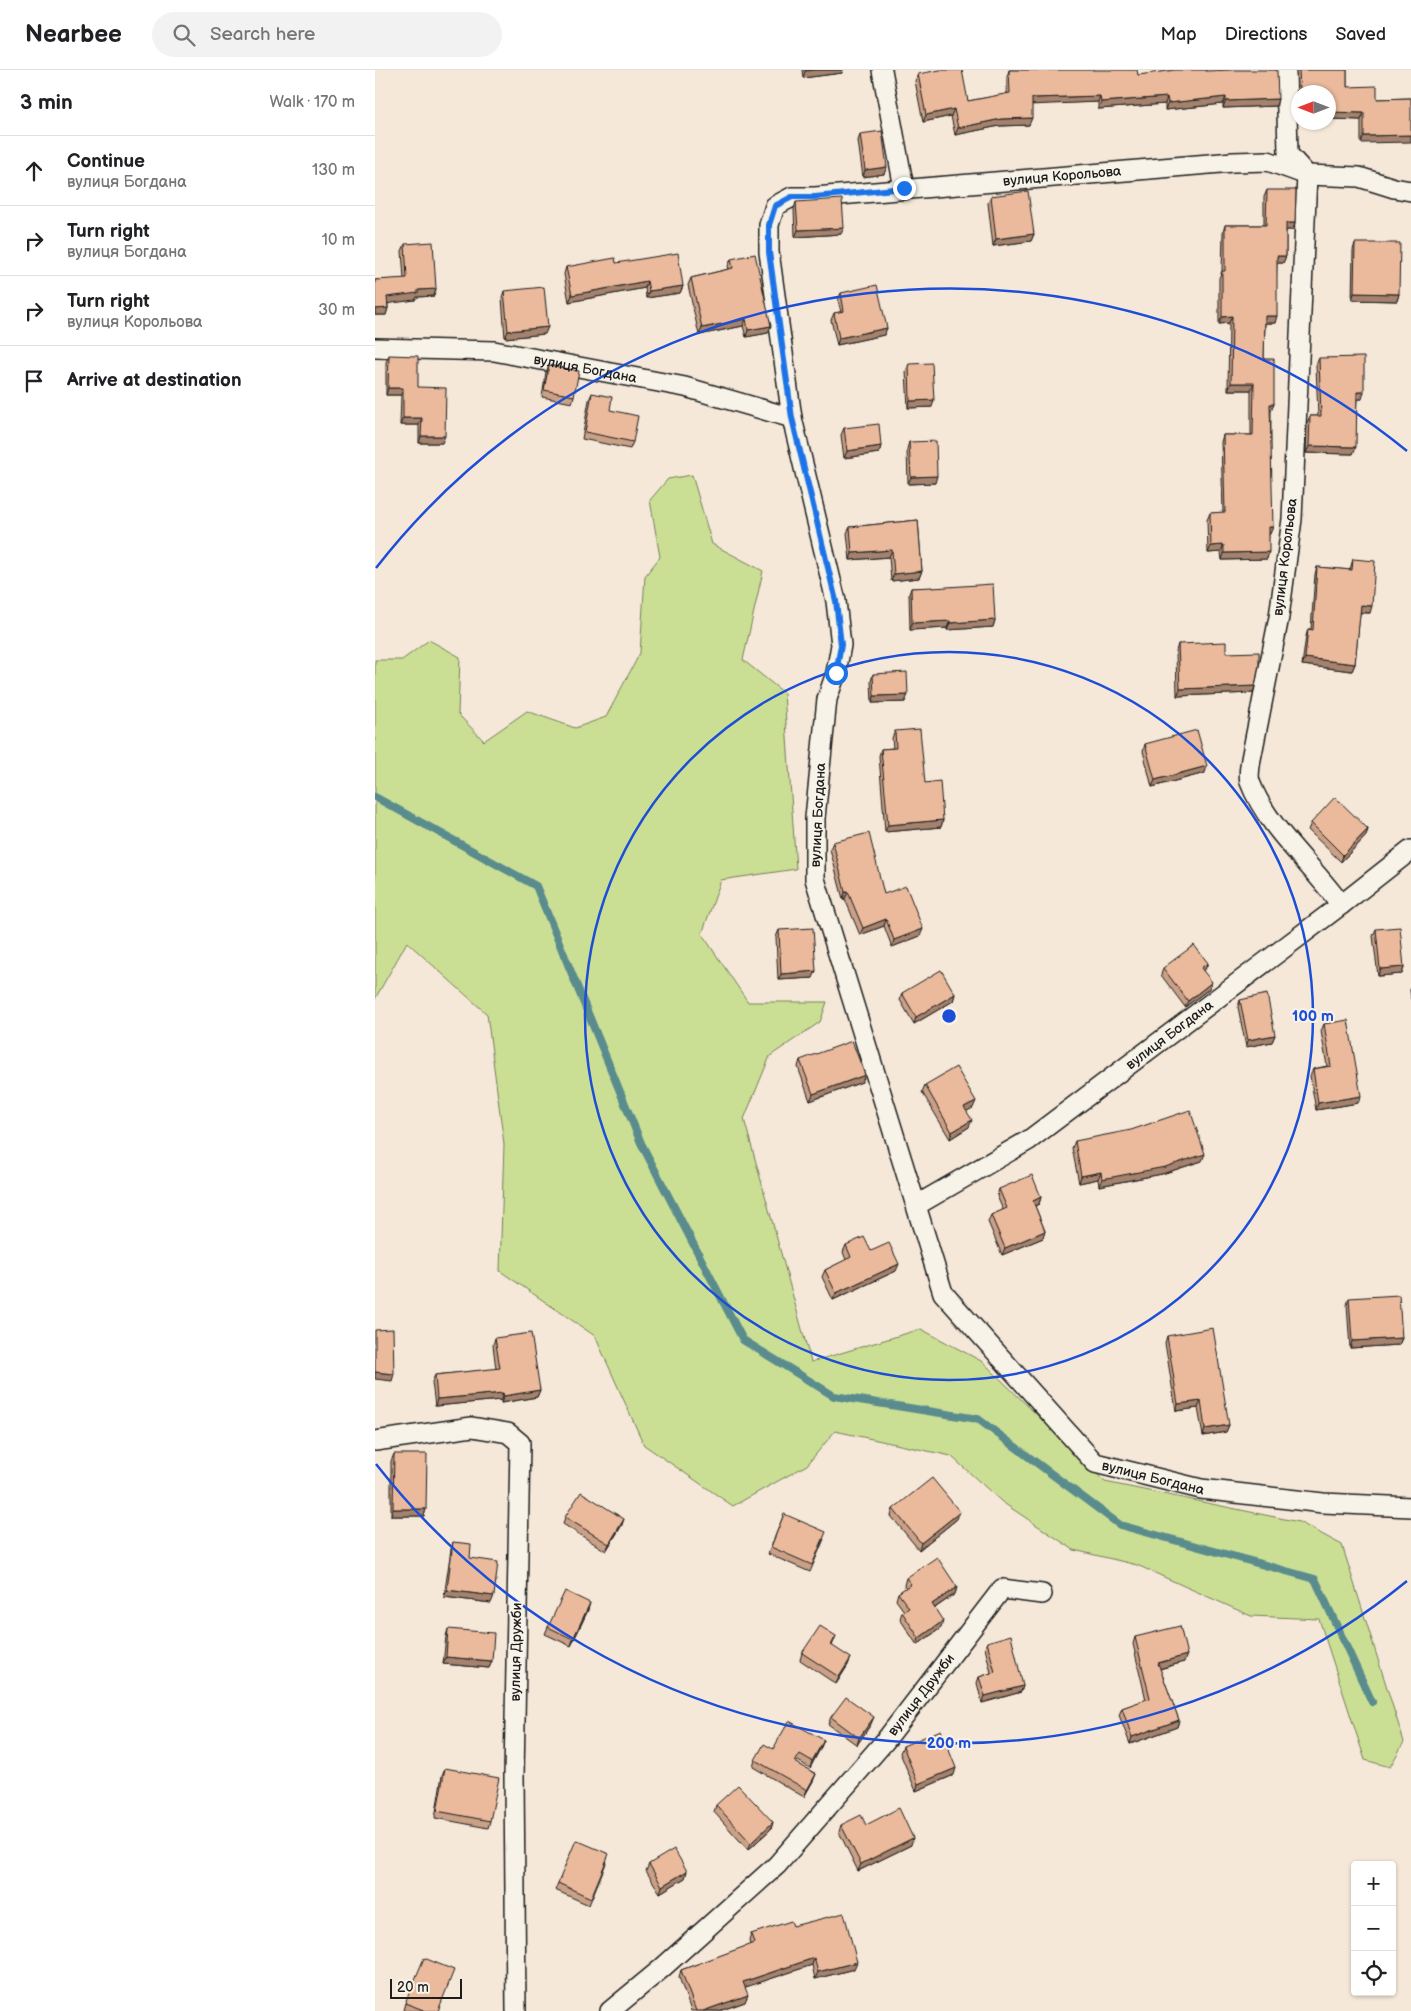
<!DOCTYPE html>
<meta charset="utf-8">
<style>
:root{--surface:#fff;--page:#f2f2f2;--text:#202124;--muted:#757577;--line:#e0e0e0}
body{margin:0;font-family:"Balsamiq Sans",sans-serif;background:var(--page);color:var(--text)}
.controls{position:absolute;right:15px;bottom:15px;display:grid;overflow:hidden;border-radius:5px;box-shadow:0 1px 4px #0004}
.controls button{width:45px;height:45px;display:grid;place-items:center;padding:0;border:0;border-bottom:1px solid var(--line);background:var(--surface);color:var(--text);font:25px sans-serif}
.compass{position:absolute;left:916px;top:15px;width:45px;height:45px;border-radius:50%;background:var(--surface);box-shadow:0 1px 4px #0004;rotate:270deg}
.scale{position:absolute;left:15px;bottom:12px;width:72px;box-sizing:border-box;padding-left:5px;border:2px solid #1c1c1c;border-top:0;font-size:14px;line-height:18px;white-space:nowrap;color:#1c1c1c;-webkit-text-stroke:4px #f7f3e8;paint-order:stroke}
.stop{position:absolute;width:15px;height:15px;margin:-11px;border:4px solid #1a73e8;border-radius:50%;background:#fff}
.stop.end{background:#1a73e8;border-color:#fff;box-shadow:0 1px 5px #0008}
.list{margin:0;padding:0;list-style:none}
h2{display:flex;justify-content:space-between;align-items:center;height:65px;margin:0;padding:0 20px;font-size:21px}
h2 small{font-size:16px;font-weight:400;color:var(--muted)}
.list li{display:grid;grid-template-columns:32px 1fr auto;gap:15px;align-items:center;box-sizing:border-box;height:70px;padding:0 20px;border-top:1px solid var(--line)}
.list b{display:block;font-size:19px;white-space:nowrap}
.list p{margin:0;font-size:16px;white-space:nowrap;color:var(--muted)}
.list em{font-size:16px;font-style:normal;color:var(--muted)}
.icon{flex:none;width:28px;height:28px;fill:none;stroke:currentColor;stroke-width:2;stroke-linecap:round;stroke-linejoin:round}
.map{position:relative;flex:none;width:1036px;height:1941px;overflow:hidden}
header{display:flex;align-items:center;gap:30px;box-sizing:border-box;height:70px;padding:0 25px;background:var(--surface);border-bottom:1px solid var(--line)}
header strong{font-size:24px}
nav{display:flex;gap:28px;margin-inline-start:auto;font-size:18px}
.search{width:350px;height:45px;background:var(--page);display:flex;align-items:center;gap:12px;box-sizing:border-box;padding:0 18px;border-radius:28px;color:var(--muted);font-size:19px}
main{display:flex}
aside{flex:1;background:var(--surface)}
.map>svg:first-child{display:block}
.green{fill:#cbdf94;stroke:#747e58}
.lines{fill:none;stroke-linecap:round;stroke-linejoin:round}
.stream{stroke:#5a8c8e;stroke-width:8}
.street-casing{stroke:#1c1c1c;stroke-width:22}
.street{stroke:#f7f3e8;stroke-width:19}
.wall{fill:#caa086;stroke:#1c1c1c}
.shaded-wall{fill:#a4826d;stroke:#1c1c1c}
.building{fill:#ebba9c;stroke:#1c1c1c}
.route{stroke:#1a73e8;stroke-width:6}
.ring{fill:none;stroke:#1d4ed8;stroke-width:2.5}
.labels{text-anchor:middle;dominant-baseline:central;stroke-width:4;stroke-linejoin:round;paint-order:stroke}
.street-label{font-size:14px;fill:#1c1c1c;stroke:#f7f3e8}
.centre{fill:#1d4ed8;stroke:#f7f3e8;stroke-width:2.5}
.ring-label{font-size:15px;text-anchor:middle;font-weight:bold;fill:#1d4ed8;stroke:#f7f3e8;stroke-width:4;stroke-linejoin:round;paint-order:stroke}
</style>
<header>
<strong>Nearbee</strong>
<div class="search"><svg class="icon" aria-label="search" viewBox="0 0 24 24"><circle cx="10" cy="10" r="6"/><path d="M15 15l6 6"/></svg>Search here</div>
<nav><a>Map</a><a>Directions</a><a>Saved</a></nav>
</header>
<main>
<aside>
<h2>3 min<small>Walk · 170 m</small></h2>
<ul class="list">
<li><svg class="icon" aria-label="ahead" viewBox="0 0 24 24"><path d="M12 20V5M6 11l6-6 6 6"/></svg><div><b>Continue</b><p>вулиця Богдана</p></div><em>130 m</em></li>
<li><svg class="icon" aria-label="right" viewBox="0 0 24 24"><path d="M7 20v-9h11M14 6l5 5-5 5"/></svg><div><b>Turn right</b><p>вулиця Богдана</p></div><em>10 m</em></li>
<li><svg class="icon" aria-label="right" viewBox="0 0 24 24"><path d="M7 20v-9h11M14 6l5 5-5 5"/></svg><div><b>Turn right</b><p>вулиця Корольова</p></div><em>30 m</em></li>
<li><svg class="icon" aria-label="arrive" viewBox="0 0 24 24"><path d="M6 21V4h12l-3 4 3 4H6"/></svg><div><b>Arrive at destination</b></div></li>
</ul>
</aside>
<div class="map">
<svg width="1036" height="1941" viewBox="0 0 1036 1941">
<rect width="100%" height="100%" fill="#f5e8d9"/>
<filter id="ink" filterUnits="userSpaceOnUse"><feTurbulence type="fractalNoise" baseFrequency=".02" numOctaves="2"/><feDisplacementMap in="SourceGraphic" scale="10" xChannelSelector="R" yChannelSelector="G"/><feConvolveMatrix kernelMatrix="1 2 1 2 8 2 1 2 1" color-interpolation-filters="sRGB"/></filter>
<g filter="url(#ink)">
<path class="green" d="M317 405 337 474 388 501 368 590 409 623 421 799 346 810 327 864 373 932H452L445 952 395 986 369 1049 436 1292 546 1259 608 1292 730 1412 924 1452 967 1475 1029 1672 1015 1697 990 1690 944 1549 876 1546 762 1495 699 1480 627 1432 576 1386 460 1361 432 1395 358 1436 269 1375 220 1266 125 1201 129 1074 112 944 32 872 0 929V590H27L54 570 85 587 83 644 109 671 152 641 200 658 231 647 265 583 270 506 285 487 275 430 293 409Z"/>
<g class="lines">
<path class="stream" d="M0 727 161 816 266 1073 368 1270 459 1326 603 1349 745 1455 940 1509 997 1632"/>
<defs>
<g id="street">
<path d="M507 0 529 118"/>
<path d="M911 0 913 84 932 105 917 449 904 547 876 689C875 696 873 706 875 712 892 758 938 795 966 835"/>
<path id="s1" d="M1036 121 1019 118 984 107 932 105 893 91 858 92 440 127H417L400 136 394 155V182L417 348 461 531 466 575 461 603 452 629 440 748V809L568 1223 720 1393 826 1419 948 1433 1036 1437"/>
<path id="s2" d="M0 278 119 281 310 317 417 348"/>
<path id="s3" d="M542 1135 654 1070 966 835 1036 780"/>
<path d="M0 1371 97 1357 133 1363 145 1373 139 1706 141 1941"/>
<path id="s4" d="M235 1941 286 1899 402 1795 510 1671 627 1519 667 1524"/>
</g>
</defs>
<use href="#street" class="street-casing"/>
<use href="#street" class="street"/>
</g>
<path class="wall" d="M427 0H468L467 3 428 8Z
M634 0 690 1 763 5 831 1 903 29 901 36 848 38V34L790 40V34L723 39V32L657 34 654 55 624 56 580 65 576 46 548 52 540 11 543 4 593 31 632 24V7Z
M921 0H972V17L1002 29 1036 28 986 73V50L954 49V22H924L923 35Z
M485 64 509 104 488 107 483 71Z
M892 120 920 153 918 160H911V186L908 193H902L900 253H890L889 289 899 334 896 341 895 464H894L892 489 847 490 846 482 833 483 832 450 835 443H848L846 372 848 365H876V320H853L854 253 844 254V208L847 201 848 162 850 155H889V127Z
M616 126 659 164 656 171 618 176 613 133Z
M421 132 466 164 420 167 419 139Z
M980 173 1024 224 1022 231 977 230 978 180Z
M30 174 61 219 59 226 42 227 40 230 13 233V238L11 245H0V210L29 209 27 181Z
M356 189 393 263 371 267 368 256 324 265 313 215 316 208 354 199 353 196Z
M241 193 308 216 305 223 271 228 270 218 194 232 189 204 191 197Z
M129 221 170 264 130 268 127 228Z
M466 223 512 258 509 265 462 275 456 250 459 243 466 242 463 230Z
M14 285 43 317 67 373H44V355H25L26 325H11V292Z
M944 288 987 329H982L978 384 931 383 932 353 935 346H943L941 295Z
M534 294 557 337 533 338 531 301Z
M174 295 199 326 197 333 167 327 171 302Z
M217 323 235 340 258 372 255 379 207 369 214 330Z
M469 358 506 376 504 383 469 388 466 365Z
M534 372 560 413 533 414 532 379Z
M543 450 547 501 544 508 516 511 514 487 475 490 472 463 475 457Z
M978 489 995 543H985L980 594 977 601 927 595 931 566 933 559H936L940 504 942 497 975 500 976 496Z
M536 518H557L620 550 618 557 572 560V558L535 560 534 524Z
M803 574 851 583 878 623 802 626 801 581Z
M498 604 530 632 497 633 496 611Z
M520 661 550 713 568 750 566 757 510 762 504 686 506 679 518 678 517 668Z
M770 674 830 703 777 717 768 681Z
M936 753 993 759 991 766 966 792 933 760Z
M458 772 509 824 545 866 517 877 509 856 485 865 470 829H468L455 779Z
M1001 859 1029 897 1027 904 1003 906 998 866Z
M404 860 438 908 403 910 401 867Z
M788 898 830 900 828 901 834 919 810 937 786 905Z
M1036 916V929L1035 920Z
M527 923 580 924 578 931 539 954 525 930Z
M865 930 900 965 897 972 871 977 863 937Z
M949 954 983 1033 941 1040 935 1006 938 999 952 996 946 961Z
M425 990 487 1012 435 1031 423 997Z
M550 1015 598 1038 591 1041 594 1057 575 1069 547 1022Z
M700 1071 827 1091 787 1104 724 1116 723 1109 704 1113 697 1078Z
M624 1119 666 1127 664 1134 660 1136 670 1161 668 1168 627 1185 613 1152 616 1145 628 1140 622 1126Z
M471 1175 496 1181 521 1201 458 1230 447 1207 450 1200 471 1190 468 1182Z
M974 1228 1027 1268 1024 1275 975 1278 972 1235Z
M792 1266 854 1355 851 1362 828 1366 823 1338 801 1341 790 1273Z
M120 1268 165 1320 162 1327 126 1333V1330L60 1336 57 1312 60 1305 121 1299 118 1275Z
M19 1384 51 1439 49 1446H16V1391Z
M518 1439 582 1449 544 1480 516 1446Z
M409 1444 449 1469 435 1502 393 1484Z
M190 1447 247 1455 231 1481 188 1454Z
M78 1472 95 1488 116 1533 69 1527 76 1479Z
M531 1508 582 1517 580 1524 560 1538 566 1558 542 1575 525 1549 527 1542 529 1541 521 1530 523 1523 531 1518 529 1515Z
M213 1540 196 1576 170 1564 173 1557Z
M73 1559 117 1591 114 1598 68 1594 71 1566Z
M461 1566 457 1576 473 1595 461 1614 425 1590 427 1583Z
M760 1567 809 1592 785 1599 804 1650 802 1657 755 1674 744 1645 747 1638 771 1630 758 1574Z
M612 1572 648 1616 646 1622 607 1633 602 1613 604 1607 616 1603 610 1578Z
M456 1647 496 1654 482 1675 453 1654Z
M449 1670 446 1677 435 1698 423 1691 421 1693 441 1704 438 1711 429 1727 378 1697 380 1690 398 1679Z
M528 1676 579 1705 541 1721 525 1683Z
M70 1698 115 1751 113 1758 60 1748 67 1705Z
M341 1735 398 1752 396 1759 373 1780 339 1742Z
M466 1755H491L536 1775 483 1801 464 1762Z
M232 1791 214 1835 180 1820 183 1813Z
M274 1794 312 1801 310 1808 285 1823 271 1801Z
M418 1856 479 1899 440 1909 437 1895 370 1917V1932L344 1941H316L304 1907 306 1900 375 1875 374 1871 376 1864Z
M30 1933 63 1941H31L28 1940Z"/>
<path class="shaded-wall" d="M440 0H468L467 3 428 8 430 1Z
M725 26 723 32 654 35 657 28Z
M792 27 790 34 723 39 726 32Z
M851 27 848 34 790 40 793 33Z
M903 29 901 36 848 38 851 31Z
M579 39 576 46 548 52 551 45Z
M954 42 989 43 986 50 954 49Z
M657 48 654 55 624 56 580 65 583 58 626 49Z
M1036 65V72L986 73 989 66Z
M512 97 509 104 488 107 490 100Z
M911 153H920L918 160H909Z
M469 158 466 164 420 167 423 160Z
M659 164 656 171 618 176 621 169Z
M902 186H911L908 193H899Z
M272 211 270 218 194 232 197 225Z
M308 216 305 223 271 228 274 221Z
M61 219 59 226 42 227 40 230 10 234 12 227 43 220Z
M979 223 1024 224 1022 231 977 230Z
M13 238 11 245H0V239Z
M857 246 854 253 844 254 847 247Z
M890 246H902L900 253H887Z
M371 249 368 256 324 265 327 258Z
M396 256 393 263 371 267 373 260Z
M173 257 170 264 130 268 133 261Z
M512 258 509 265 462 275 464 268Z
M856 313H879L876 320H853Z
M13 318H28L26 325H11Z
M982 322H989L987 329H979Z
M559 330 557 337 533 338 535 331Z
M895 334H899L896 341H893Z
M28 348H47L44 355H25Z
M46 366H70L67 373H44Z
M506 376 504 383 469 388 472 381Z
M934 376 981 377 978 384 931 383Z
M562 406 560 413 533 414 536 407Z
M894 457H898L895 464H891Z
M849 475 846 482 833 483 836 476Z
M517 480 514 487 475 490 477 483Z
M894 482 892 489 847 490 849 483Z
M547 501 544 508 516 511 519 504Z
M986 535 997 536 995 543 983 542Z
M620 550 618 557 572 560 575 553Z
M575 551 572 558 535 560 537 553Z
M930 588 980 594 977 601 927 595Z
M880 616 878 623 802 626 805 619Z
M533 625 530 632 497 633 499 626Z
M832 696 830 703 777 717 780 710Z
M568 750 566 757 510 762 513 755Z
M993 759 991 766 966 792 968 785Z
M470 822H473L470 829H468Z
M511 849 509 856 485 865 488 858Z
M548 859 545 866 517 877 519 870Z
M833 893 830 900 823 905 826 898Z
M1029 897 1027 904 1003 906 1005 899Z
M441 901 438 908 403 910 406 904Z
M837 912 834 919 810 937 813 931Z
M580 924 578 931 539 954 541 947Z
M900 965 897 972 871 977 873 970Z
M490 1005 487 1012 435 1031 438 1024Z
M986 1026 983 1033 941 1040 943 1033Z
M601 1031 598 1038 586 1044 589 1037Z
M597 1050 594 1057 575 1069 577 1062Z
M830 1084 827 1091 787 1104 724 1116 727 1109Z
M726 1102 723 1109 704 1113 706 1106Z
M666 1127 664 1134 655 1138 658 1131Z
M670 1161 668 1168 627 1185 630 1178Z
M524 1194 521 1201 458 1230 461 1223Z
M1027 1268 1024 1275 975 1278 977 1271Z
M0 1302 19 1304 17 1311 0 1309Z
M165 1320 162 1327 126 1333 129 1326Z
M128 1323 126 1330 60 1336 62 1329Z
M826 1331 823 1338 801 1341 803 1334Z
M854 1355 851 1362 828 1366 830 1359Z
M18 1439H51L49 1446H16Z
M585 1442 582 1449 544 1480 546 1473Z
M249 1449 247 1455 231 1481 234 1474Z
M582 1517 580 1524 555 1541 557 1534Z
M72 1520 119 1526 116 1533 69 1527Z
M215 1533 213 1540 196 1576 198 1569Z
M568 1551 566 1558 542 1575 544 1568Z
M812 1585 809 1592 780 1600 783 1593Z
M71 1587 117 1591 114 1598 68 1594Z
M476 1588 473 1595 461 1614 464 1607Z
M648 1616 646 1622 607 1633 610 1626Z
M499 1647 496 1654 482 1675 484 1668Z
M804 1650 802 1657 755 1674 757 1667Z
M449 1670 446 1677 435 1698 437 1691Z
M581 1698 579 1705 541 1721 543 1714Z
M441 1704 438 1711 429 1727 432 1720Z
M398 1752 396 1759 373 1780 376 1773Z
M538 1768 536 1775 483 1801 486 1794Z
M312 1801 310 1808 285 1823 287 1816Z
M439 1888 437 1895 365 1919 368 1912Z
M482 1892 479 1899 440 1909 443 1902Z
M373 1925 370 1932 344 1941H328Z"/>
<path class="building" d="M565 0H587L593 31 635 23 634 0H762L763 5 800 0H831V1L857 0H902L903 29 851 31V27L793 33 792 27 726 32 725 26 657 28V48L626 49 583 58 579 39 551 45 543 4Z
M924 0H972V17L1002 16V29L1036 28V65L989 66V43L954 42V22H925Z
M507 61 512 97 490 100 485 64Z
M892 120H921L920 153H911V186H902V246H890L889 289H899V334H895L898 457H894V482L849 483V475L836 476 835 443 850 442 848 365H878L879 313H856L857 246 847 247V201H850V155H891Z
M653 121 659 164 621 169 616 126Z
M467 129 469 158 423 160 421 132Z
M58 172 61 219 43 220V223L12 227 13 238 0 239V210L32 208 30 174Z
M980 173H1025L1024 224 979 223Z
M303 183 308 216 274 221 272 211 197 225 191 197 240 188 241 193Z
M380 184 396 256 373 260 371 249 327 258 316 208 358 198 356 189Z
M502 215 512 258 464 268 459 243 469 241 466 223Z
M169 217 173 257 133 261 129 221Z
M14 285 43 286V317L71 318 70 366H46L47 348H28V318H13Z
M989 287V322H982L981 377 934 376 935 346H946L944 288Z
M557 293 559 330 535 331 534 294Z
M174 295 204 301 199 326 169 320Z
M217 323 237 327 235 340 263 346 258 372 210 362Z
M504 354 506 376 472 381 469 358Z
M561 371 562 406 536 407 534 372Z
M543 450 547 501 519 504 517 480 477 483 475 457Z
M978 489 1000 491 997 536 986 535 980 594 930 588 933 559 938 560 942 497 977 500Z
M618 514 620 550 575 553V551L537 553 536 518 557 517V518Z
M851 572V583L884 582V594L880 616 805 619 803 574Z
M532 602 533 625 499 626 498 604Z
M545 659 550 713 565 711 568 750 513 755 506 679 521 678 520 661Z
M822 660 832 696 780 710 770 674Z
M960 727 993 759 968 785 936 753Z
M494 763 509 824 531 816 548 859 519 870 511 849 488 858 473 822H470L458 772Z
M1025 857 1029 897 1005 899 1001 859Z
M438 858 441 901 406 904 404 860Z
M819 875 833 893 826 898 837 912 813 931 788 898Z
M566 900 580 924 541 947 527 923Z
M892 924 900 965 873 970 865 930Z
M973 950 986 1026 943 1033 938 999 956 996 949 954Z
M477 971 490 1005 438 1024 425 990Z
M581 997 601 1031 589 1037 597 1050 577 1062 550 1015Z
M815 1040 830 1084 790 1097 727 1109 726 1102 706 1106 700 1071 756 1060Z
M657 1105 666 1127 658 1131 670 1161 630 1178 616 1145 632 1138 624 1119Z
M489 1167 496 1181 514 1173 524 1194 461 1223 450 1200 476 1187 471 1175Z
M1024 1225 1027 1268 977 1271 974 1228Z
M838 1258 854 1355 830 1359 826 1331 803 1334 792 1266Z
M18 1259 19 1304 0 1302V1260Z
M156 1263 165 1320 129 1326 128 1323 62 1329 60 1305 125 1298 120 1268Z
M19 1384H52L51 1439H18Z
M557 1408 585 1442 546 1473 518 1439Z
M206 1422 249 1449 234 1474 190 1447Z
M409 1444 451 1462 437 1495 396 1477Z
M78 1472 96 1474 95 1488 123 1492 119 1526 72 1520Z
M562 1487 582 1517 557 1534 568 1551 544 1568 527 1542 534 1538 523 1523 536 1514 531 1508Z
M190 1521 215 1533 198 1569 173 1557Z
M445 1556 461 1566 456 1575 476 1588 464 1607 427 1583Z
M805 1556 812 1585 783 1593 804 1650 757 1667 747 1638 775 1628 760 1567Z
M73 1559 119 1563 117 1591 71 1587Z
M636 1565 648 1616 610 1626 604 1607 620 1602 612 1572Z
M471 1627 499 1647 484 1668 456 1647Z
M414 1651 449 1670 437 1691 425 1684 420 1692 441 1704 432 1720 380 1690 389 1674 398 1679Z
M566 1660 581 1698 543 1714 528 1676Z
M70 1698 124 1708 115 1751 62 1741Z
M363 1715 398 1752 376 1773 341 1735Z
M524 1738 538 1768 486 1794 466 1755 486 1745 491 1755Z
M201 1770 234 1784 216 1828 183 1813Z
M299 1779 312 1801 287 1816 274 1794Z
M469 1843 482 1892 443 1902 439 1888 368 1912 373 1925 328 1941H321L306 1900 379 1873 376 1864 416 1851 418 1856Z
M49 1888 79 1900 63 1941H51L30 1933Z"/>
</g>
<g class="lines" filter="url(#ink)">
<path class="route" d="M461 603 466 575 461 531 417 348 394 182V155L400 136 417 127H440L529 118"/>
</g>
<g class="ring">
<circle cx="574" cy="946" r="364"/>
<path d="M1032 1511A727 727 0 0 1 1 1394M1 498A727 727 0 0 1 1032 381"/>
</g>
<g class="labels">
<g class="street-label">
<text transform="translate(687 106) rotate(-5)">вулиця Корольова</text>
<text stroke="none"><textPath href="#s2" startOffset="212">вулиця Богдана</textPath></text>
<text transform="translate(910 487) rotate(-83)">вулиця Корольова</text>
<text transform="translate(443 745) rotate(-87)">вулиця Богдана</text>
<text stroke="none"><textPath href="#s3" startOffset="305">вулиця Богдана</textPath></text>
<text stroke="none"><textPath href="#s1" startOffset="2049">вулиця Богдана</textPath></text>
<text transform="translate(141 1582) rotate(-89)">вулиця Дружби</text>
<text stroke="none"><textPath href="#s4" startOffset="445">вулиця Дружби</textPath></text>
</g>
</g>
<circle cx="574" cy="946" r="8" class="centre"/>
<g class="ring-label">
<text x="938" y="951">100 m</text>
<text x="574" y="1678">200 m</text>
</g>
</svg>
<div class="controls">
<button>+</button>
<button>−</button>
<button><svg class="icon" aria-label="locate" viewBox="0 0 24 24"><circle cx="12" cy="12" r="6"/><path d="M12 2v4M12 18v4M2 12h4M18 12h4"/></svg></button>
</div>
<svg class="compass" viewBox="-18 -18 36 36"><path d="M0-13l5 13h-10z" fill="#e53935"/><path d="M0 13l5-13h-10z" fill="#757577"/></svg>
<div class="scale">20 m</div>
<div class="stop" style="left:461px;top:603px"></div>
<div class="stop end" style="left:529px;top:118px"></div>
</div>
</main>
